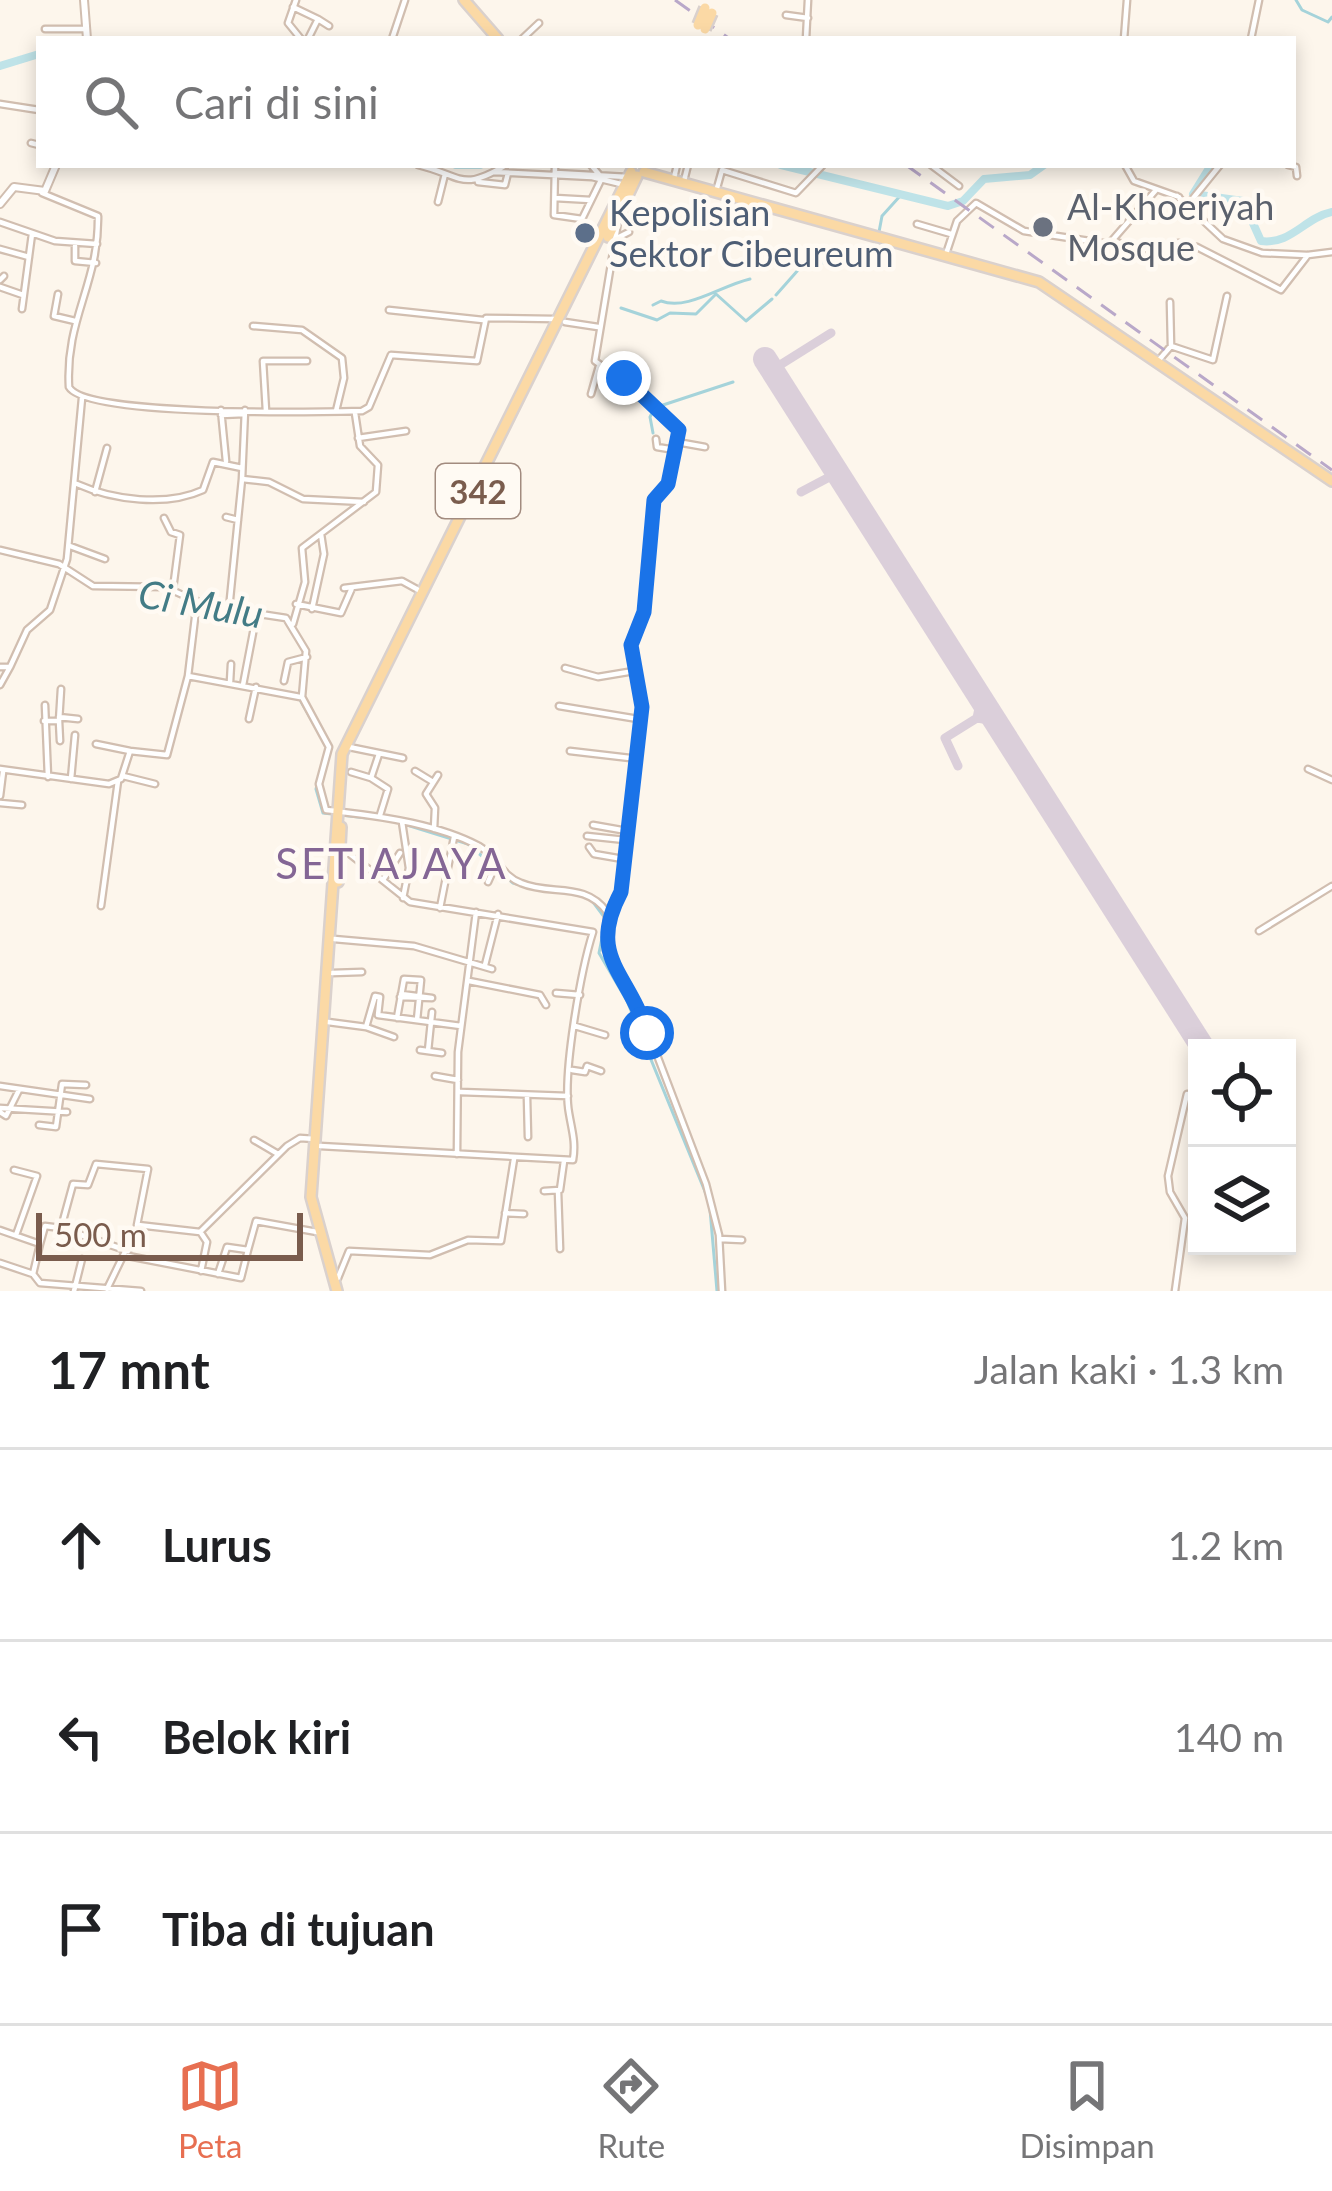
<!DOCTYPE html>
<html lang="id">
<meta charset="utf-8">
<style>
:root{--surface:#fff;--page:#f6f6f6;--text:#202124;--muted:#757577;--line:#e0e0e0;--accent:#e76f51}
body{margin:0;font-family:Lato,sans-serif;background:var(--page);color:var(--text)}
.controls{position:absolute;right:36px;bottom:36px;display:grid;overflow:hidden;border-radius:0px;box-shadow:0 6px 18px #0003}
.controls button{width:108px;height:108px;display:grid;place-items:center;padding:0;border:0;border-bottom:3px solid var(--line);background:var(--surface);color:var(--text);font:60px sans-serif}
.scale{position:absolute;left:36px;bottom:30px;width:267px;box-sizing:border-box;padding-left:12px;border:6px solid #7a5c4d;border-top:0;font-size:33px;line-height:42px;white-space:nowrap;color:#7a5c4d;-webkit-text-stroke:9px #fffaf3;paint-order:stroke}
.stop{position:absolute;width:36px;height:36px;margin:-27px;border:9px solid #1a73e8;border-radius:50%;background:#fff}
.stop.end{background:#1a73e8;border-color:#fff;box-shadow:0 3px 12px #0008}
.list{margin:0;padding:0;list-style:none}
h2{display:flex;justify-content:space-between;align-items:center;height:156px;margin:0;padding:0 48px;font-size:51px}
h2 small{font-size:39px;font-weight:400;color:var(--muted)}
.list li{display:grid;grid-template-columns:78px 1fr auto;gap:36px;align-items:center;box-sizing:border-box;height:192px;padding:0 48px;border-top:3px solid var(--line)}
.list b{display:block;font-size:45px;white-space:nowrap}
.list em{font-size:39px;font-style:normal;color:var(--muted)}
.icon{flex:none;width:66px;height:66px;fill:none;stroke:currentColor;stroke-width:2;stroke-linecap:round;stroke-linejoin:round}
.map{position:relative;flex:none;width:1332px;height:1291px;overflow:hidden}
.search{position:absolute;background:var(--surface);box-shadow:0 6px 18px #0003;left:36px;right:36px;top:36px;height:132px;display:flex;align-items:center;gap:30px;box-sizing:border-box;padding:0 42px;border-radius:0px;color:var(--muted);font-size:45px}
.sheet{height:732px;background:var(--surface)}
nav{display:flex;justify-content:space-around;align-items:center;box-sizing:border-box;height:168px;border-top:3px solid var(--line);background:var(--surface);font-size:33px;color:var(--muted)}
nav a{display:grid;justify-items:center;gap:6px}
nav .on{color:var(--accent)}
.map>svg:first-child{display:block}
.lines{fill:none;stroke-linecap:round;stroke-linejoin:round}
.stream{stroke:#a5d3da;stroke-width:3}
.river{stroke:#bfe3e8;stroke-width:8}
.taxiway{stroke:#dbcfda;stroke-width:9}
.runway{stroke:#dbcfda;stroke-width:24}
.minor-casing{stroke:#d1beb0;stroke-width:9}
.tertiary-casing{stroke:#d1beb0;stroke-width:10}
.primary-casing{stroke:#dad1cd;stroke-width:14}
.minor{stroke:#fff;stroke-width:4.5}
.tertiary{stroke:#fff;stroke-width:6}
.primary{stroke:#fbd9a5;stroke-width:9}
.rail{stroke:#b9a8c9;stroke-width:3;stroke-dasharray:18 12;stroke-linecap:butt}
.primary-bridge-casing{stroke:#dad1cd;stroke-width:14;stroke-linecap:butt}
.primary-bridge{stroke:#fbd9a5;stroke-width:9}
.route{stroke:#1a73e8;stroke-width:15}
.worship-dot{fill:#6b7280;stroke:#fffaf3;stroke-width:4.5}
.service-dot{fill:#5c6f8a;stroke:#fffaf3;stroke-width:4.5}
.labels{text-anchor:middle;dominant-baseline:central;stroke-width:9;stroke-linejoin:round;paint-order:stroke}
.shield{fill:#fffaf3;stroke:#a28b7f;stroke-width:3}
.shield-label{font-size:33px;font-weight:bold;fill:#7a5c4d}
.worship-label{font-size:36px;fill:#5b616d;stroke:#fffaf3;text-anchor:start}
.service-label{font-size:36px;fill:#4e5e75;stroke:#fffaf3;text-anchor:start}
.water-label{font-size:39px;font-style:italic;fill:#437c86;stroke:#fffaf3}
.quarter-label{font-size:42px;letter-spacing:3px;fill:#846695;stroke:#fffaf3}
</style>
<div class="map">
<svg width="1332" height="1291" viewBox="0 0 1332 1291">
<rect width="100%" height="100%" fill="#fdf6ec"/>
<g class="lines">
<path class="stream" d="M1296 0 1302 10 1328 22 1332 17
M879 232 882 216 901 195
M776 295 799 269 869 251 878 243
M653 305 661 301C687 311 720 286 750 279
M621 308 657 320 670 313 696 314 716 294 746 321 772 299
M663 405 733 382
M653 433 650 417 655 407
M7 554 39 562
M74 576 96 588
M181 597 201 609 246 614
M299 698 324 742
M320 773 316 789 323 813 367 818
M394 821 468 844 513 883 544 891
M593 902 605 918
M604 928 599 953 627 1001 706 1194
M710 1209 717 1291"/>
<path class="river" d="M0 66 39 54
M456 165H480
M781 165 948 206 963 201 984 179 1030 175 1044 165
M1211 165 1193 194 1243 201 1261 241C1291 245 1304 218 1332 212"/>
<path class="taxiway" d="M772 370 831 333
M801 492 837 473
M977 718 981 699
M958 766 945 738 977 718 995 721"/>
<path class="runway" d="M765 359 1203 1048"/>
<defs>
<path id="minor" d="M296 0 288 23 301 39
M293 7 318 19
M786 15 808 18
M45 29H86
M308 39 318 19 329 26
M392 39 405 0
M522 39 539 23
M806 39 808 0
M1124 39 1127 0
M1251 39 1259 0
M0 104 39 110
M31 143 39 145
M418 165C463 176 461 192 506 165
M555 165 554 215 582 219 602 178 591 165
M931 165 959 186
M1125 165 1134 181 1179 197
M1288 165 1296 167 1297 176
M494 172 592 177 625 185
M556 173 628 177
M674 178 677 165
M684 181 688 165
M478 182 505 185 508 173
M717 188 722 170 796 193 823 165
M42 193 98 216C99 284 65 319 69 387 85 417 320 412 362 411L369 407 391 355 477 361 486 318 555 319
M1177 196 1223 239 1262 253 1307 255
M555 198 591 200
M438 202 445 174
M1190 202 1220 165
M0 222 55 241 97 244
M618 222 595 361 660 408 679 430 668 484 654 500 644 612 631 645 642 697 621 892 607 912 606 950 641 1013 706 1184 719 1235 722 1291
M917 224 951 234
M615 239 629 232
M1114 242 1152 250 1178 243 1197 247 1281 290 1308 255 1332 252
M75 246V261L96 263
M0 249 29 257
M946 254 957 221 976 203 1024 231 1109 244 1156 190
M0 280 4 276
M0 287 23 295
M58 294 54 316 75 321
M1170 302 1171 346
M22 309 32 234
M389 310 483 320
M565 322 598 327
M253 326 302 330 342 358 344 378 336 411
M1158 361 1171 346 1213 360 1227 296
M591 394 599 366
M221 410 226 461
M266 411 263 361H307
M221 415 244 414
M358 438 406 431
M656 439 657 447 675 450
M677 442 705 447
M242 479 245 410
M77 484C113 500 166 507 203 490L213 462 242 468
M95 492 107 448
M226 517 238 520
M164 518 171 532 180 535 173 589
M70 546 105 559
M0 550 59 564 93 586 165 587 207 606 286 618 306 651 302 697 329 747 319 784 326 810 336 811
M344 588 402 581 422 592
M296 604 341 613 352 588
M229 609 242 479 269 482 303 499 364 502
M312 609 324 554 321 534
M293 624 305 582 302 548 376 492 378 465 360 446 355 413
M0 667H10L27 630 50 610 67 559 82 398
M565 668 598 677 634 671
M188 676 300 697
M284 681 288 662 307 657
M230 682 231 664
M0 685 10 667
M243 685 257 612
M45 705 48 777
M559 706 638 719
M59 717 78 719
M249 719 256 687
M44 721H59L60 741
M59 721 61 689
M96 744 130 751
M349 747 403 758
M570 751 630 758
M379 754 371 778 388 789 380 815
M0 769 109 784 121 779 130 751 167 755 188 676 197 601
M1308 769 1332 780
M415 771 433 782
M351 772 371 778
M123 776 155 784
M71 779 75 735
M0 796 3 772
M0 803 22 805
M342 812C386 817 439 825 479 846 495 855 503 877 521 883 551 896 585 881 607 912
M402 822 409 868 403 898
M593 825 627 831
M434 829 435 808 426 794 438 775
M587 836 625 840
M589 847 594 854 623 859
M383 880 400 853
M488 882 497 862
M101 906 118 781
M440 908 454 837
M1259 931 1332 886
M334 939 414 946 492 969
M485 965 498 914
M332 973 362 972
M469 981 540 995 546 1005
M556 993 580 995
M400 997 432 998 401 994
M378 1015 461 1026
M397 1018 404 979 421 980 417 1020
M328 1022 366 1027 375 996 380 997 378 1015
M575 1026 605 1035
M366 1027 394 1037
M420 1050 442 1053
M428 1051 432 1012
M572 1070 585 1072 587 1066 601 1071
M435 1076 458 1080
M0 1086 90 1099
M460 1092 568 1096
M527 1097 528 1137
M0 1108 67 1112
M0 1112 6 1116 19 1090
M39 1125 56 1127 62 1084 86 1085
M254 1140 278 1154
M320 1146 573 1160C576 1142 572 1131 569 1113 562 1075 581 970 593 932L410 902 341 847
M457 1154 458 1052 476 912
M14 1170 37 1176 16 1235
M544 1191 560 1190 564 1161
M558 1191 560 1249
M505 1213 524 1214
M61 1228 128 1251
M0 1230 40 1244 33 1274 40 1283 141 1291
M720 1239 742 1240
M40 1244 45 1226 61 1228 73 1184 88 1185 96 1164 148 1169 137 1225
M128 1256 241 1278 248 1250
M0 1263 33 1274
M201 1271 207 1242 201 1233
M218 1274 227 1247 248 1250 256 1221 317 1232
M338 1278 349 1251 430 1255 468 1240 501 1241 514 1159
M107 1289 138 1225 200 1232 287 1146 300 1138 315 1139
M74 1291 82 1259
M1175 1291 1185 1218 1170 1192 1168 1176 1187 1094"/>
<path id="tertiary" d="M84 0 87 39
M0 204 14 187 45 191 56 165"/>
<path id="primary" d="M464 0 498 39
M644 172 1039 282 1332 481
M608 237 637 176
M338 882 341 827
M337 1291 311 1197 342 754 631 172"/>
</defs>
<use href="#minor" class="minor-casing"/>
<use href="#tertiary" class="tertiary-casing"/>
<use href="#primary" class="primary-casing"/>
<use href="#minor" class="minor"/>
<use href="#tertiary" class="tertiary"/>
<use href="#primary" class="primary"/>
<path class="rail" d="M675 0 730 39
M906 165 1332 470"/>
<defs>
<path id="primary-bridge" d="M698 25 705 8
M705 29 712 13"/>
</defs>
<use href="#primary-bridge" class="primary-bridge-casing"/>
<use href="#primary-bridge" class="primary-bridge"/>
</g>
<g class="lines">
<path class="route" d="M624 378 679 430 668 484 654 500 644 612 631 645 642 707 621 892C586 958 629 972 647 1033"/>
</g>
<circle class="worship-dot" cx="1043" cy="227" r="12"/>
<circle class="service-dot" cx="585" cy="233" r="12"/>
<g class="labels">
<rect class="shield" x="436" y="464" width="84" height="54" rx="9"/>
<g class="shield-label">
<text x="478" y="491">342</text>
</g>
<g class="worship-label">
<text x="1067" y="206">Al-Khoeriyah<tspan x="1067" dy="41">Mosque</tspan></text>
</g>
<g class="service-label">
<text x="609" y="212">Kepolisian<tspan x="609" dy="41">Sektor Cibeureum</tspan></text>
</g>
<g class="water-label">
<text transform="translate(201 603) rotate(10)">Ci Mulu</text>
</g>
<g class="quarter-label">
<text x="392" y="863">SETIAJAYA</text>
</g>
</g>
</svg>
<div class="controls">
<button><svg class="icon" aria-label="locate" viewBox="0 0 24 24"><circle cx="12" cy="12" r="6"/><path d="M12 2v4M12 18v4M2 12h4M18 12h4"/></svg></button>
<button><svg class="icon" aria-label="layers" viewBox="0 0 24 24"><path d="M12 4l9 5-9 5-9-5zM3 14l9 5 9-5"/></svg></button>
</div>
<div class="scale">500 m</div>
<div class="stop" style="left:647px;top:1033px"></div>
<div class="stop end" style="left:624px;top:378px"></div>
<div class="search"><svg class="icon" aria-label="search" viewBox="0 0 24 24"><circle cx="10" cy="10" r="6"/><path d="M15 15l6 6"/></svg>Cari di sini</div>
</div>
<section class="sheet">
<h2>17 mnt<small>Jalan kaki · 1.3 km</small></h2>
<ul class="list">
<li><svg class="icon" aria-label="ahead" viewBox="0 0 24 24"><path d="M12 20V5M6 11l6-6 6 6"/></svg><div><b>Lurus</b></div><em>1.2 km</em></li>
<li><svg class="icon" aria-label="left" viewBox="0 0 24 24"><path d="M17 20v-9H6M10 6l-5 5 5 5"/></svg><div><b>Belok kiri</b></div><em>140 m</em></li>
<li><svg class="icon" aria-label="arrive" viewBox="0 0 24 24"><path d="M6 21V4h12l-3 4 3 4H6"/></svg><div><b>Tiba di tujuan</b></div></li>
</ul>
</section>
<nav>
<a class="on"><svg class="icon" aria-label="map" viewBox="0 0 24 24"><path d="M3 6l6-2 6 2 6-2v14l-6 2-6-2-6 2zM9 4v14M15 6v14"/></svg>Peta</a>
<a><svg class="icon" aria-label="directions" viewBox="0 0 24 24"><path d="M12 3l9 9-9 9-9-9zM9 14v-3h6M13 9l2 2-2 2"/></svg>Rute</a>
<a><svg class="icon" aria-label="saved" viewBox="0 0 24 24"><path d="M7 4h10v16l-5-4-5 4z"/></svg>Disimpan</a>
</nav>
